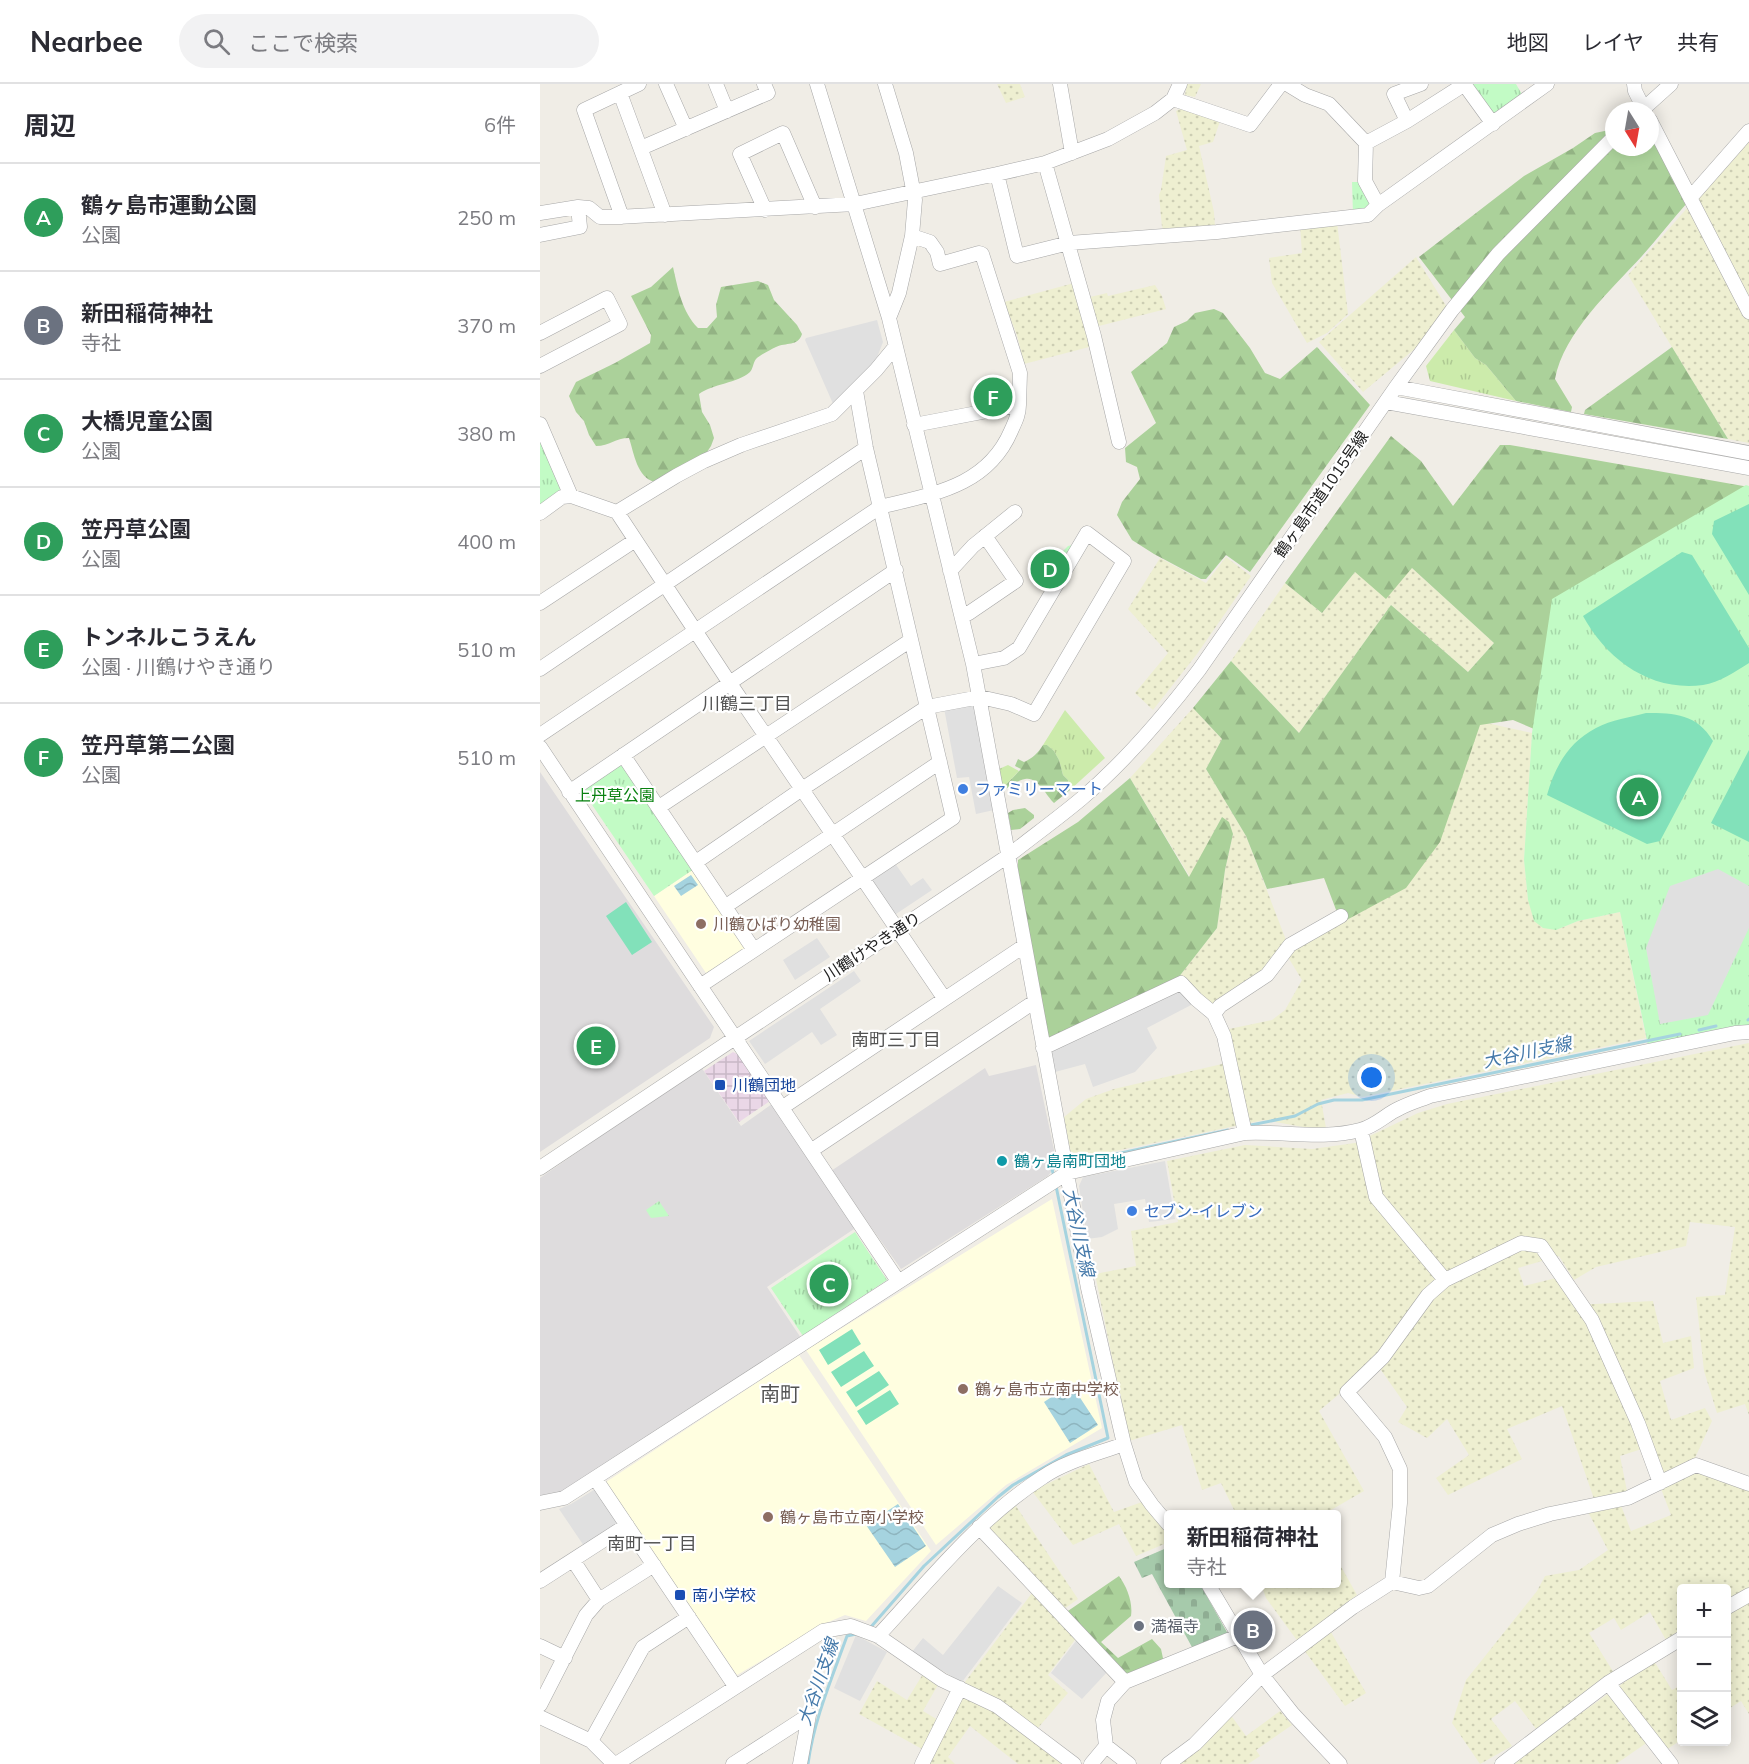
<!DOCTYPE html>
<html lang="ja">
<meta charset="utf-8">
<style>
:root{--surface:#fff;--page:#f2f2f3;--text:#2b2b33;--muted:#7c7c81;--line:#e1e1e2;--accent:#b45309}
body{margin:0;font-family:Mulish,"Noto Sans JP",sans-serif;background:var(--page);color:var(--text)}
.controls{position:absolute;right:18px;bottom:18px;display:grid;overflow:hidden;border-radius:6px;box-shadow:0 3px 15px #0003}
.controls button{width:54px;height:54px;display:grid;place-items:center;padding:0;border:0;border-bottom:2px solid var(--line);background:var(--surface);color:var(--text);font:30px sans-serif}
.compass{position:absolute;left:1065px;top:18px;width:54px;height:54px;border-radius:50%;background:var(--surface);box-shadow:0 3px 15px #0003;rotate:169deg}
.you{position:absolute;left:832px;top:994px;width:21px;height:21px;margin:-15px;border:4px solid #fff;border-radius:50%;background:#1a73e8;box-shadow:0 0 0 9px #1a73e833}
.badge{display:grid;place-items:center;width:39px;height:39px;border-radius:50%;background:var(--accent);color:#fff;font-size:20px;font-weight:700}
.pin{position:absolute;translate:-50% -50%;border:3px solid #fff;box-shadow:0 2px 6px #0006}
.popup{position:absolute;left:624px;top:1426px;width:177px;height:78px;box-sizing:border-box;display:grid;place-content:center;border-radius:6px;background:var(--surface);filter:drop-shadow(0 2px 4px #0005);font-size:20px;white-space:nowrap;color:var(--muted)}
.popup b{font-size:22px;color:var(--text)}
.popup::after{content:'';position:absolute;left:50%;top:100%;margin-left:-12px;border:12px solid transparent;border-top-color:var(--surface)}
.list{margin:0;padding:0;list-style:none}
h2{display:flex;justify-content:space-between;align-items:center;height:78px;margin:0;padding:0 24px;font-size:26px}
h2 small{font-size:20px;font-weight:400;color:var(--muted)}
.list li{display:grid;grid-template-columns:39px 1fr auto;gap:18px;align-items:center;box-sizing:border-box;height:108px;padding:0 24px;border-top:2px solid var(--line)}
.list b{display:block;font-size:22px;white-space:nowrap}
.list p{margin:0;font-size:20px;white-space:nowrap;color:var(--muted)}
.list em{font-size:20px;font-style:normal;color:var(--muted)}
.icon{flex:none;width:33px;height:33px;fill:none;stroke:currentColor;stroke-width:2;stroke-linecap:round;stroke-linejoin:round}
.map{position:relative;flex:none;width:1209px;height:1680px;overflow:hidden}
header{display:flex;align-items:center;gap:36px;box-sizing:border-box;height:84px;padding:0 30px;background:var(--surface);border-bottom:2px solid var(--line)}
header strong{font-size:28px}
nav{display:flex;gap:33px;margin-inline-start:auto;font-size:21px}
.search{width:420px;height:54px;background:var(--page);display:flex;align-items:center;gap:15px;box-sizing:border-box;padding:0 21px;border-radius:33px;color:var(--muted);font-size:22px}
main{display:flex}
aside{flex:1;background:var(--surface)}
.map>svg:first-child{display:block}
.residential{fill:#dedcdd}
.industrial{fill:url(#industrial-grid)}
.education{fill:#fffee0}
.farmland{fill:url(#farmland-dots)}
.grass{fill:url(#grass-tufts)}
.forest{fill:url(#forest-firs)}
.cemetery{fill:url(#cemetery-stones)}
.park{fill:url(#park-tufts)}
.pitch{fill:#82e1ba}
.parking{fill:#e0e0e0}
.water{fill:url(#water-waves)}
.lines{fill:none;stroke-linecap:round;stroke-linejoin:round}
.stream{stroke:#a5d3df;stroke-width:3}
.minor-casing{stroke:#a7a7a7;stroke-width:15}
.minor{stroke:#fff;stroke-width:14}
.shop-dot{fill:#3f7fe0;stroke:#fff;stroke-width:2}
.education-dot{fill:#8d6e63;stroke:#fff;stroke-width:2}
.transit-dot{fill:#1a4fb4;stroke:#fff;stroke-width:2}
.culture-dot{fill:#0f9aa8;stroke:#fff;stroke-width:2}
.worship-dot{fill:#6b7280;stroke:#fff;stroke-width:2}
.labels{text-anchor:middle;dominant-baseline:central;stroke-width:4.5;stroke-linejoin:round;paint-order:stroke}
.street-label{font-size:16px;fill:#202020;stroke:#fff}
.shop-label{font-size:16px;fill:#366cbe;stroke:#fff;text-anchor:start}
.park-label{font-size:16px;fill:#098210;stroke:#fff}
.education-label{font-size:16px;fill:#785e54;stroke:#fff;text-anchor:start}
.transit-label{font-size:16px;fill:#164399;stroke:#fff;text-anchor:start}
.culture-label{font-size:16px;fill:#0d838f;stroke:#fff;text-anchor:start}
.worship-label{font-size:16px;fill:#5b616d;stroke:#fff;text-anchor:start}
.neighbourhood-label{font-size:18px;fill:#535353;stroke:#fff}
.water-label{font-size:18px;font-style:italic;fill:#467aaa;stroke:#fff}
.quarter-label{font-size:20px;fill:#535353;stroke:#fff}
</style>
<header>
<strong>Nearbee</strong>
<div class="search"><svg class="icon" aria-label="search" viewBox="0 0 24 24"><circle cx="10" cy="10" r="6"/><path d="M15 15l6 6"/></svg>ここで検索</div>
<nav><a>地図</a><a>レイヤ</a><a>共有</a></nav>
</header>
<main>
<aside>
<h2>周辺<small>6件</small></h2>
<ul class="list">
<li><span class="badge" style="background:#2e9e5b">A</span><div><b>鶴ヶ島市運動公園</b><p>公園</p></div><em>250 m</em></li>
<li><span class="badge" style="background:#6b7280">B</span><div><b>新田稲荷神社</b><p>寺社</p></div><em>370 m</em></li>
<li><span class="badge" style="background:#2e9e5b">C</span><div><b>大橋児童公園</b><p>公園</p></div><em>380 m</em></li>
<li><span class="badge" style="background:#2e9e5b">D</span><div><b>笠丹草公園</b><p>公園</p></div><em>400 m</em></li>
<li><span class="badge" style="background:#2e9e5b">E</span><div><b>トンネルこうえん</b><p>公園 · 川鶴けやき通り</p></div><em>510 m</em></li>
<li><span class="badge" style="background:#2e9e5b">F</span><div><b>笠丹草第二公園</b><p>公園</p></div><em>510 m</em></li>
</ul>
</aside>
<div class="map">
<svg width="1209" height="1680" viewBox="0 0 1209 1680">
<defs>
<pattern id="industrial-grid" width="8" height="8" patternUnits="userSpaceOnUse" patternTransform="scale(1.5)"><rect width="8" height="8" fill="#ead7e7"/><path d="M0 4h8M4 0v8" fill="none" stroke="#c8b8c6"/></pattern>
<pattern id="farmland-dots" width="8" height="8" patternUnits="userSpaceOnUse" patternTransform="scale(1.5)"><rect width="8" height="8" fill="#eeefd1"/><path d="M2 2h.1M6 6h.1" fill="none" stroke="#cccdb3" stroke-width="1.8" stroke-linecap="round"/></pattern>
<pattern id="grass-tufts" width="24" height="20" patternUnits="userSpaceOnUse" patternTransform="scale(1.5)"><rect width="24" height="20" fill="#ccebab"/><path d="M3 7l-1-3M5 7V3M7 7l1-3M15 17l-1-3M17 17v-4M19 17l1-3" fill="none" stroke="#afc993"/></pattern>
<pattern id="forest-firs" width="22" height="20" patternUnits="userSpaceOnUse" patternTransform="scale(1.5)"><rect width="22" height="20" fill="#abd19a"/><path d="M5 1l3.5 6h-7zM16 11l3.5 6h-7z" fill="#93b384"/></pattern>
<pattern id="cemetery-stones" width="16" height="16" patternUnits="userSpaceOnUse" patternTransform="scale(1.5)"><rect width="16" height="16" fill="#a6caab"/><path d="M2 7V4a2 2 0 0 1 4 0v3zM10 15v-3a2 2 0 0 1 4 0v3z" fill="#8fad93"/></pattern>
<pattern id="park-tufts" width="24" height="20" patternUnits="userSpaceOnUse" patternTransform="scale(1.5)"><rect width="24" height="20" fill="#c2fbc5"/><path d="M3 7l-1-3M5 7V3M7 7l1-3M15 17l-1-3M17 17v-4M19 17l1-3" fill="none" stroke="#a6d7a9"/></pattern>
<pattern id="water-waves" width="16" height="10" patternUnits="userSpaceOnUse" patternTransform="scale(1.5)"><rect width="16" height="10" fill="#a5d3df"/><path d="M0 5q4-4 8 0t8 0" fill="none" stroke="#8eb5bf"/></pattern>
</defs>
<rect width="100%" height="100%" fill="#f0ede6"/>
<path class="residential" d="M0 688 174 943 170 954 0 1068Z
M496 981 517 1080 508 1092 361 1185 291 1087 445 984 449 992Z
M161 983 201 1042 232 1020 317 1143 227 1203 261 1254 22 1411 0 1416V1094Z"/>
<path class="industrial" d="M193 968 199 971 230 1017 199 1038 164 987Z"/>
<path class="education" d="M154 785 206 863 170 890 166 889 114 812Z
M512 1115 562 1344 466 1401 396 1461 266 1266Z
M259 1271 391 1467 326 1537 305 1531 284 1540 197 1591 66 1398Z"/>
<path class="farmland" d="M457 0H480L485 13 466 19Z
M647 0H661L655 13 645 11Z
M640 25 680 37 673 58 659 62 674 128 675 143 625 147 622 143 619 111 621 106 626 72 647 66 636 27Z
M1209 54V359L1188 355 1088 191Z
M797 138 808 230 787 249 767 259 732 199 729 174 762 169 760 142Z
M876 173 913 233 823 308 779 258Z
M534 199 553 262 484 280 477 251 464 218Z
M615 201 622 212 626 225 555 243 546 214 567 209 568 212Z
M686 473 711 492 657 570 613 626 595 609 628 569 588 525 620 474 666 499Z
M872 484 954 559 928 588 851 521 759 649 691 577 745 499 782 529 815 488Z
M653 624 682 655 666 685 706 752 746 856 755 862 866 801 938 637 992 649 984 776 988 816 1016 846 1038 837 1080 828 1106 954 822 1013 808 1009 781 1016 786 1044 774 1045 724 1036 532 1076 524 1033 546 1015 574 1005 695 977 689 945 732 936 745 926 762 896 743 865 725 887 672 922 638 894 677 844 685 786 693 750 682 733 650 793 590 694Z
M1209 959V1331L1205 1320 1177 1329 1164 1287 1156 1213 1185 1211 1195 1143 1150 1138 1146 1162 1056 1183 1034 1196 1019 1172 978 1184 984 1202 1016 1194 1035 1221 1113 1217 1123 1259 1151 1252 1154 1284 1120 1297 1131 1336 1165 1324 1172 1337 1154 1376 1122 1391 1111 1362 1080 1372 1087 1407 1054 1415 1022 1322 967 1345 982 1375 908 1411 896 1394 929 1371 907 1335 887 1354 858 1338 867 1323 836 1279 779 1327 824 1407 784 1430H696L681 1399 662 1406 642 1341 589 1357 555 1190 596 1182 591 1147 638 1138 627 1077 705 1061 772 1065 815 1059 878 1029 907 1020Z
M549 1380 574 1428 602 1418 629 1451V1458L596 1472 579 1440 533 1461 492 1407Z
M1158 1386 1209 1404V1503L1187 1516 1186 1504H1142L1141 1545 1126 1556 1110 1528 1081 1546 1074 1534 1049 1549 1074 1589 996 1645 975 1617 951 1635 972 1662 940 1680 912 1639 926 1596 997 1507 1005 1492 1039 1486 1068 1466 1047 1426 1080 1419 1091 1447 1131 1431 1120 1402Z
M474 1419 538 1515 517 1530 537 1553 508 1591 528 1609 491 1652 526 1680H478L430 1642 408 1673 415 1680H386L422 1610 425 1598 498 1501 445 1444Z
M797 1479H799L817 1511 784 1536 826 1609 805 1622 726 1514 721 1500H797Z
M1209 1514V1630L1201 1617 1187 1626V1528Z
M1114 1577 1132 1606 1141 1601V1656L1126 1666 1115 1653 1076 1680H970Z
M383 1590 399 1599 383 1627 398 1636 382 1665 319 1630 337 1597 367 1616Z
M740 1627 752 1641 716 1666 720 1672 708 1680H639L690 1630 706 1652Z"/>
<path class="grass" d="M914 246 935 274 946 281 976 317 890 297 886 282Z
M525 626 565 674 530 706 528 696 523 691 519 676 514 667 507 661H503Z
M468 681 479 687 463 704 459 685Z"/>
<path class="forest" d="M1074 45V63H1110V50L1147 119C1132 136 1117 155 1102 172 1071 206 1024 248 1015 295L1032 323 1031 328 976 317 946 281 935 274 914 246 925 233 879 173 984 92 1033 64 1055 49Z
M133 183C138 205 142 228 158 244H167L177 233 176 221 181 203 218 197 228 201 234 216 257 241 262 250C258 263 246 258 236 263 230 266 220 271 216 275 213 279 213 285 210 288 198 299 172 300 159 310L162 328 170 341 174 354 171 362 165 371 146 379 115 398C97 394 94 369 89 354 75 354 70 362 56 362L49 351 44 337 36 328 29 312 36 298 75 279 110 259 111 251 91 212 111 203Z
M674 225 683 229 710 264 725 289 740 295 777 263 830 321 710 488 686 471 666 495H661L614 470 592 456 577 431 582 418 600 395 597 383 586 378 585 364 616 339 591 288 627 259 634 243 647 237 655 229Z
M1132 263 1188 355 1044 330 1045 326Z
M851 352 881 377 913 422 960 361H970L1209 403 994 645 973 636 940 641 900 758 866 804 801 839 784 794 727 805 706 752 666 685 682 655 653 624 691 577 759 649 851 521 928 588 954 559 872 484 846 515 815 488 782 529 745 499Z
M503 661H507L514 667 519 676 523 691 528 696 530 706 514 719C506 711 497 692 485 695 478 696 470 703 463 706V704L481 685 475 682 478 675 484 678C493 674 498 669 503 661Z
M590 694 649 793 682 733 689 738 693 750 685 786 677 844 638 894 507 956 478 785V776L538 738Z
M485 724 494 731V734L480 745 471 746 468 729 473 726Z
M579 1492C587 1503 593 1518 591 1532L561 1558 578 1574 612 1555 621 1565 624 1579 585 1595 525 1529Z"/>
<path class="cemetery" d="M629 1463V1500H660L688 1550 653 1565 612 1490 602 1494 594 1478Z"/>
<path class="park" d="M932 0H976L984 14 954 35Z
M812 98H820L832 120 827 128 813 130Z
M456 302 460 324 449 325 446 303Z
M0 352 21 403 19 410 0 423Z
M1206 401 1209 402V942L1108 961 1080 828 1038 837 1016 846 1003 844 994 837 988 816 984 776 992 649 1012 515Z
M532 461 509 502 491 493 513 477 528 462Z
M82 678 154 785 114 812 44 709 43 704Z
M61 949 70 962 51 975 42 962Z
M119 1117 129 1132 111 1134 106 1126Z
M315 1148 347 1196 263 1252 231 1204Z"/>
<path class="pitch" d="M1209 420V511L1172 450 1174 437Z
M1142 468 1152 471 1209 564V579C1196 587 1179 599 1163 601 1111 608 1067 576 1043 532Z
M1106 629C1135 629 1157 630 1173 657L1120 757 1107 760 1007 711C1015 682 1029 658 1056 644 1071 636 1091 633 1106 629Z
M1209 666V758L1171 739Z
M86 818 112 858 92 871 66 832Z
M312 1245 321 1260 288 1281 279 1266Z
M324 1267 334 1282 301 1303 291 1288Z
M339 1287 349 1301 316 1323 306 1308Z
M350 1306 359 1320 326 1341 317 1327Z"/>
<path class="parking" d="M337 236 343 258 336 276 327 288 294 322 265 256 266 254Z
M434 619 454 726 436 730 429 693 417 694 404 624Z
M354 778 371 802 383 794 392 806 353 832 328 795Z
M1178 785 1209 802V844L1168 931 1120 940 1106 864 1130 802Z
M277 854 290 873 255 896 243 876Z
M314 887 321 897 280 925 297 951 281 961 272 948 225 980 209 957Z
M640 905 653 920 607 944 617 964 595 988 553 1003 545 980 515 988 511 965Z
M625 1077 635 1135 609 1138 605 1115 574 1120 578 1145 562 1153 547 1155 539 1102 543 1093Z
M57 1404 80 1439 44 1462 19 1425 31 1420Z
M458 1502 482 1519 422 1598 371 1569 383 1554 403 1571Z
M316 1551 347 1568 320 1617 294 1604Z
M539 1553 569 1586 542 1615 511 1589Z"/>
<path class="water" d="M151 791 158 801 141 812 134 802Z
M531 1300 558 1341 530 1359 504 1318Z
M358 1420 386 1462 355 1483 326 1441Z"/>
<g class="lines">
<path class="stream" d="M1208 936 1209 935
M1159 946 1176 942
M706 1042 755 1032 778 1020 794 1016H822L1140 950
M530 1080 688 1046
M514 1093 512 1085 521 1083
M330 1544 384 1482 458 1413 473 1401 526 1371 568 1354 516 1102
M268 1680C274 1635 292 1594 307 1552L316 1550"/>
<defs>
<path id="minor" d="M126 0 146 45
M176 0 187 27
M277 0 349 234 433 580 548 1204 584 1360 596 1398 612 1421 629 1441
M345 0 366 69 375 116 372 152 359 209 349 234
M520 0 532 69
M747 0 765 11 789 20 826 59 825 97 838 121
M924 0 953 40
M1094 0 1095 7 1105 27
M80 9 125 131
M633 15 710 41 741 0
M1101 27 1131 0
M1110 36 1209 228
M867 37 854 10 881 0
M826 59 867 37 925 0
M101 64 228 9 224 0
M505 79 554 252 579 358
M457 90 477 172 529 159 677 148 828 131 838 121 1007 0
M1150 114 1209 47
M225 126 200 70 243 49 275 123
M0 129 38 123 49 124 60 133H77L315 120 457 90 505 79 568 55 615 29 633 15 640 0
M82 133 44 26 99 0
M0 151 40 143 38 123
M372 152 390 158 397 168 400 180 439 169 442 170 480 289 479 321 374 341
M0 249 67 214 80 240 0 282
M856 303 1209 369
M846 318 1209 384
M0 340 31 412
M77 428 189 598 404 914
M0 429 22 413 31 412 77 428 136 392 164 377 201 361 292 330 336 286 355 263
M410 487 433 462 475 428
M0 519 94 457
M422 533 429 529 476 497 445 452
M0 585 326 364
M0 651 340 423C392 410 447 403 471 347 475 338 479 331 479 321
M0 663 358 1197
M83 671 214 866
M29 708 356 486
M119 723 371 556
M156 778 262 705 387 623 440 613 471 620 494 630 584 477 547 449 479 564 464 574 433 580
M186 822 400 678
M160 902 413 734 326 364 316 307
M674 930 680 922 727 891 750 861 801 832
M503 964 641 899 656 915 674 930 684 952 705 1049
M243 1023 484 862
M821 1046 836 1113 905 1196
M272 1066 494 918
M0 1084 468 772C492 753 517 735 541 715 586 677 624 632 659 586L856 303 912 226 958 170 1074 53
M55 1394 195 1602
M0 1419 24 1414 55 1394 527 1089 705 1049C743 1047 782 1056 820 1046 836 1042 846 1030 860 1024 870 1019 880 1016 890 1012L1195 949 1209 948
M439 1443 585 1598
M33 1476 59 1516
M0 1497 87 1441
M852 1498 879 1504 888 1502 952 1451 978 1440 1010 1430 1088 1414 1156 1381 1209 1400
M668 1500 722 1591 753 1630 800 1680
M1186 1524 1209 1511
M338 1552C389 1497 439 1434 503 1393 526 1377 557 1370 584 1360
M0 1562 25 1574
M1068 1599 1131 1680
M0 1621 46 1531 59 1516 114 1481
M0 1633 51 1657 74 1680
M51 1657 103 1563 149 1533
M566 1662 589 1680
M76 1680 283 1547 311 1542 338 1552 402 1596 457 1622 534 1680
M193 1680 269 1631
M260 1680 269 1631
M382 1680 420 1604
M551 1680 566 1662 563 1636 568 1617 585 1598 698 1552
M628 1680 655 1660 722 1591 813 1523 852 1498 860 1419V1385L845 1353 807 1308 843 1273 888 1211 905 1196 981 1159 1001 1162 1052 1236 1098 1339 1120 1399
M962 1680 1068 1599 1142 1554"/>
</defs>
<use href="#minor" class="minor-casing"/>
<use href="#minor" class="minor"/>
</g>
<g class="shop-dot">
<circle cx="423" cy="705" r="6"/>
<circle cx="592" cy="1127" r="6"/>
</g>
<g class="education-dot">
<circle cx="161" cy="840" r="6"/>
<circle cx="423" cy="1305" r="6"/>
<circle cx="228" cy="1433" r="6"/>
</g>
<g class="transit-dot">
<rect x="174" y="995" width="12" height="12" rx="3"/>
<rect x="134" y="1505" width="12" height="12" rx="3"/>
</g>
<circle class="culture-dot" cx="462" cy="1077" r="6"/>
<circle class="worship-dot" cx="599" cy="1542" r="6"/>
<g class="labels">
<g class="street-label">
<text transform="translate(781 410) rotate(-55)">鶴ヶ島市道1015号線</text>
<text transform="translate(332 862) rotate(-33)">川鶴けやき通り</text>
</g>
<g class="shop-label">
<text x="435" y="705">ファミリーマート</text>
<text x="604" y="1127">セブン-イレブン</text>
</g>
<g class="park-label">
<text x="75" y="711">上丹草公園</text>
</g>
<g class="education-label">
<text x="173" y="840">川鶴ひばり幼稚園</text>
<text x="435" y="1305">鶴ヶ島市立南中学校</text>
<text x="240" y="1433">鶴ヶ島市立南小学校</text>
</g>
<g class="transit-label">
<text x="192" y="1001">川鶴団地</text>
<text x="152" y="1511">南小学校</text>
</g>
<g class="culture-label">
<text x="474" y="1077">鶴ヶ島南町団地</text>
</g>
<g class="worship-label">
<text x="611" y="1542">満福寺</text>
</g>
<g class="neighbourhood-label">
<text x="207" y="619">川鶴三丁目</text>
<text x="356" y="955">南町三丁目</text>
<text x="112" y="1459">南町一丁目</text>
</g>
<g class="water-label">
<text transform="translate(987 968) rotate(-12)">大谷川支線</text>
<text transform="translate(539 1148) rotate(78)">大谷川支線</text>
<text transform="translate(278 1598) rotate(-71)">大谷川支線</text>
</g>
<g class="quarter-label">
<text x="240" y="1309">南町</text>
</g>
</g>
</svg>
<div class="controls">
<button>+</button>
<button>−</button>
<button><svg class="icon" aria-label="layers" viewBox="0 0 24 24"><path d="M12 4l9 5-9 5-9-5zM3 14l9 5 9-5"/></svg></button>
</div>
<svg class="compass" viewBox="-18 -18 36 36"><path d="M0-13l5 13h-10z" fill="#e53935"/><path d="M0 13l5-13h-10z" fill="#7c7c81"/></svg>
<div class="you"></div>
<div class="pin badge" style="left:1099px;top:713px;background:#2e9e5b">A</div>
<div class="pin badge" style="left:713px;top:1546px;background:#6b7280">B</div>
<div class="popup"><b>新田稲荷神社</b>寺社</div>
<div class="pin badge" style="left:289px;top:1200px;background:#2e9e5b">C</div>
<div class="pin badge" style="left:510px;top:485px;background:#2e9e5b">D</div>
<div class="pin badge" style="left:56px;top:962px;background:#2e9e5b">E</div>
<div class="pin badge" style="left:453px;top:313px;background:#2e9e5b">F</div>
</div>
</main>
